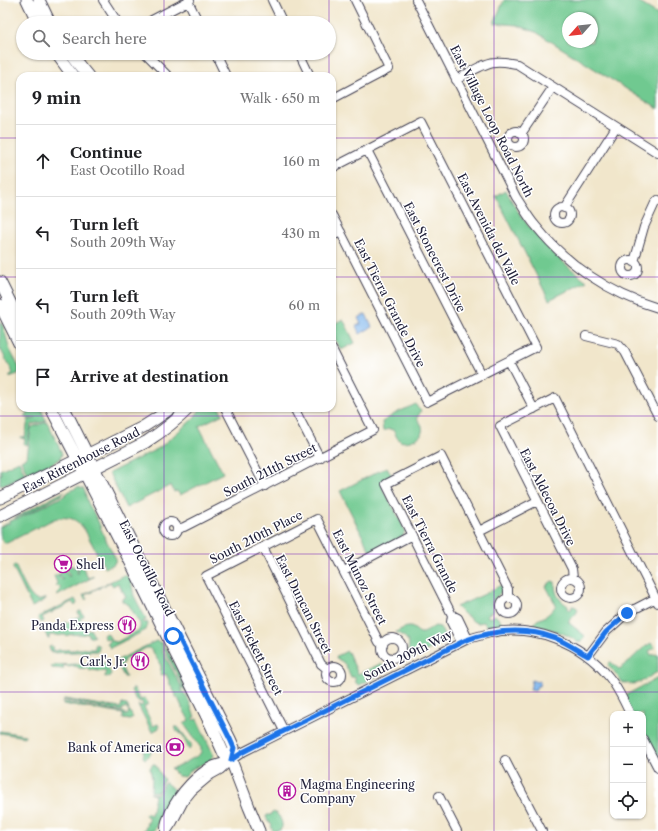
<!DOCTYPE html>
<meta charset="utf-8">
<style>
:root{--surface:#fff;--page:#f2f2f2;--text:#202124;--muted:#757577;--line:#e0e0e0}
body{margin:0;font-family:"Libre Caslon Text",serif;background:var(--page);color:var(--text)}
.controls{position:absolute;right:12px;bottom:12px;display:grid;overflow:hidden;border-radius:8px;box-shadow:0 1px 3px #0004}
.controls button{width:36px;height:36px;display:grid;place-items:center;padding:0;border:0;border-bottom:1px solid var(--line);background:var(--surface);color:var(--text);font:20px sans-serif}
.compass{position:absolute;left:562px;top:12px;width:36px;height:36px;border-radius:50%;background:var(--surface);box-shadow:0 1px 3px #0004;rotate:243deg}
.stop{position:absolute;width:12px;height:12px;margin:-9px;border:3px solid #1a73e8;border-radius:50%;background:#fff}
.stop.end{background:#1a73e8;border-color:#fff;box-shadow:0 1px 4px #0008}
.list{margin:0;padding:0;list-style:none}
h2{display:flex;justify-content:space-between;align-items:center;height:52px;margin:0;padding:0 16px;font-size:17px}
h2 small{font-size:13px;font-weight:400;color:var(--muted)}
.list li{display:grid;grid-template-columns:26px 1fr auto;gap:12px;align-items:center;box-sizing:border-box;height:72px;padding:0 16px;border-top:1px solid var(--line)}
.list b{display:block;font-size:15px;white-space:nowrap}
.list p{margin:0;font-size:13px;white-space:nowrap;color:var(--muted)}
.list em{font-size:13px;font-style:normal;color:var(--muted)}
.icon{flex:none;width:22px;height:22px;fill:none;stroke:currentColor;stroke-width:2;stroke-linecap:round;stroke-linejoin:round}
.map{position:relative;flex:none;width:658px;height:831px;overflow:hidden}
.search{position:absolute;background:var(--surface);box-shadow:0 1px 3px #0004;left:16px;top:16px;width:320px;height:44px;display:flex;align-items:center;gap:10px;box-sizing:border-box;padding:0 14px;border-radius:22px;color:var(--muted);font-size:15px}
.panel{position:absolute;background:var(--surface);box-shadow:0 1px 3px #0004;left:16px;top:72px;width:320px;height:340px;border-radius:12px}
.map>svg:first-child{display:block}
.green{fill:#6fc990;stroke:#487666;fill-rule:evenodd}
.water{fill:#7bb4ec;stroke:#4e6b94}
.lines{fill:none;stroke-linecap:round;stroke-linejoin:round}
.minor-casing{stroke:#413f51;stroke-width:10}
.major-casing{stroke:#413f51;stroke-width:13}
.minor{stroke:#fff;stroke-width:8}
.major{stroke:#fff;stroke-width:11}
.route{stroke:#1a73e8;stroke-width:5}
.grid{fill:none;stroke:#7b2cbf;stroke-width:1;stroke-opacity:0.55}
.labels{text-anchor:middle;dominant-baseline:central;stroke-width:3;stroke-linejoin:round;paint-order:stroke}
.street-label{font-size:12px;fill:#22223b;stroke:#fff}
.poi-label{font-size:12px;fill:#22223b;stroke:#fff;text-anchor:end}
</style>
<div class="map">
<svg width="658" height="831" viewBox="0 0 658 831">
<rect width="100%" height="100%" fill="#fff"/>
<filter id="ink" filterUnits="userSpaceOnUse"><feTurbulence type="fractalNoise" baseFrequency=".025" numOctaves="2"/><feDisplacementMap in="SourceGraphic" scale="8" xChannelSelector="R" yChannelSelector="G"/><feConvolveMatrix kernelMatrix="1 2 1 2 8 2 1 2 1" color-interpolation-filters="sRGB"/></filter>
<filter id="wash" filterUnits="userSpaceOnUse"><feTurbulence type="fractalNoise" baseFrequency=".012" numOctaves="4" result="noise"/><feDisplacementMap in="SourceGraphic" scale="16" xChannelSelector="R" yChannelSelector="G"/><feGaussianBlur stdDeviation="0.9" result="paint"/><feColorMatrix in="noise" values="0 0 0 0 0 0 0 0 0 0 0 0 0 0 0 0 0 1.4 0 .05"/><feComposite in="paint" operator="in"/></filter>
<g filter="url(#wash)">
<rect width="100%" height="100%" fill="#f1e6cb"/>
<path class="green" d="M504 0H635L658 14V109L536 32 517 25 494 23ZM568 18H592V42H568Z
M506 190C524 227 554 257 587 281L549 300 496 196Z
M343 319 355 343 341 350 332 333V325Z
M0 321 3 326 10 350 20 369 18 374 9 377V376L13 373 1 350 0 351Z
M416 404 417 407 421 411 417 418C419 422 424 427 422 432 421 439 405 444 400 441 397 439 395 433 393 430L389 429 383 431 382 422 396 413Z
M25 408H41L46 421 33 424 31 426 27 445 24 444 25 439 21 438V437H25L28 420H32L36 418 35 417 31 419 24 417V416L28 414Z
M201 408H219L223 414 199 426 223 473 180 495 177 491 174 492 171 485 126 508 109 473 159 448 193 419Z
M47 422 61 451 62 454 60 459 49 465H44L27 473 21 460 27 457 31 428 34 426Z
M19 461 25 474 0 486V473L1 475 2 474 0 470Z
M44 466H49L31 476 7 484Z
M387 467 392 476C381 480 380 489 388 497L405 530 403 536 371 553 340 491Z
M78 487 84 489 88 503 98 521 104 536 116 559 114 564 105 568C100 559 95 549 90 540 82 523 74 514 54 519L7 543C0 544 0 533 0 527L8 523 9 524V521L20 518 64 496 68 492Z
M65 491C62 496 57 497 52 500 41 506 25 516 14 518Z
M81 564 88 578 94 576 93 577 57 596V594L61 588 56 585 57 583 54 576 58 574 60 578 63 580V579L61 577 59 574 62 572V570L64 569 69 577 70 576 66 568 72 565 73 568 76 566 77 568V573L78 574 79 568 77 566Z
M14 565H15C18 571 29 599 37 600 40 601 43 599 46 598L45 600 32 607 13 568V566Z
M124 575 129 577 131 581 134 596 146 619V620L143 621 144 623 147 622 148 624 146 630 110 648 107 643H109L110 640 104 638 103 635 107 633 112 641 117 642 139 630 140 628V624L129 605 122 601V599L126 597 123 591H121L122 589 118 583 113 586 110 582 107 584 106 585H105L100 587 99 589 98 588 92 591V593L90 592 85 595 87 599 86 600 83 595Z
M552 581 555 582C555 594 558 599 568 606V609L571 610 572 606C584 607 574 617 569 620V623L584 635 585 637 580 642H577C568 633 547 628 535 626L534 623 537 620C546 617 551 613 556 605L546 586Z
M501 585 503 588 501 589V592L492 602 493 611 487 615 489 618 495 615 504 624 486 626 484 622 478 623 474 622 456 607 485 594Z
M75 599 77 603 76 605 75 606 72 602 66 605V606H65L59 609 58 610 57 609 52 612V613H50L42 617 44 621 41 623 40 622 38 617Z
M80 611H81L84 616 80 619 85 631 90 629 94 636 93 637H89L88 633 84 634 83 635 82 634H76L75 635 74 634 68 635 67 636 66 635H61L59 636 58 635H49V639H48L44 630V629L47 627 49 631 58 627V626H59L65 623V622L67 623 72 620V618L74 619 80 616 78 612Z
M435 626 440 627 444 635 441 639 440 644 407 661 409 644C407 638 402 634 396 632 400 630 404 627 408 627 415 626 417 634 423 633 427 632 431 628 435 626Z
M156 641 162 643 163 652 181 686V690C189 696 191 708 195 717L192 718 194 720 197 719 214 756 211 759 212 761 205 763 192 769 185 777 178 776 171 769 175 768 199 755 201 752V748L184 724 189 720 183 709H182V707L178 698 176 697V695L171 685H170V683L166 674 161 676 160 675 161 669V666L152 650 149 648H146L124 660 121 666 126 677H124L116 661Z
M651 643 655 648 649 651 651 655 658 654V672C650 675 642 684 633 684 629 685 627 682 623 683L608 665 610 662H611L619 669C627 665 634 656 641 650 644 647 648 645 651 643Z
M95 644 98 645 99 647 98 648 99 650 98 651 51 653 49 647 52 646 53 651 59 650 60 649 61 650H67L68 649 69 650H75L76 649H83L84 648 85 649H95Z
M164 644 178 669 189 697 186 690 182 688V684L165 651Z
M347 651 348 652 358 674 380 664 382 665C383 669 382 672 379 675L360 685C355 684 355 681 355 677H351C347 669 346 661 336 659L337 656Z
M98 663H105L106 664 111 674 110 677H105L106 672 102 671 100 672 99 671 92 670 90 671 89 669 81 668 80 669C78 666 72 665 70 667L64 665 63 669 52 668 51 666 57 665Z
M658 678V768L643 739V714H630L622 697Z
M134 688 138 696H137L138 698 139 697 140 700 145 698 148 704 144 707 153 726 158 724 159 727V728L152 732 138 705 142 706 143 703 136 700 131 690Z
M64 699 120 708 122 704 127 705 129 709 128 710 126 707 122 709 123 711 63 700Z
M63 702 125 713V716L129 713 128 711H130L133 718 130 720 123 719V714L63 704Z
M175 727H178L191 744C192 746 191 748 189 750L182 734H180L179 731 177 732Z
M0 731 25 735V737L0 733Z
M145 747 149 749 151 753 149 756 145 759 143 757Z
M153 764H155L164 780 161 784 158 792 151 791 152 779 150 768Z
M165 782 173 789 174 795 164 808 154 831H144L143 830 145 829 147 824 146 822H148L149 818 145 815 146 813 151 815 155 795 151 794 150 793 158 794 159 793 163 784Z
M273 812C274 813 276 813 277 814 280 816 285 827 280 830 279 831 274 831 273 831L271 826H272L269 821H268L266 817 267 815H271V814Z"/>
<path class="water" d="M366 314 372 327 360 334 356 326 361 324 358 318Z
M532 680 537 682 538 681H540L539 686H537L535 691 530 690Z"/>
</g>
<g filter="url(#ink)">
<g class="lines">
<defs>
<path id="minor" d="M103 0 118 23
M272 0 283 23
M416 0 516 197C523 207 528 217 535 225 566 264 610 294 658 308
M188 1 199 23
M148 23 152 20 190 0
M145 53 168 76
M215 53 226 76
M299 53 310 76
M456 80C467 74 483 63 495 62 502 61 510 63 517 64L658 153
M332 99 389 69 355 0
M508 139a8 8 0 1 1 16 0a8 8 0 1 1-16 0Z
M521 134 553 87
M367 150 482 375
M332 168 421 122 536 347 427 402 332 215
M554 215a8 8 0 1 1 16 0a8 8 0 1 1-16 0Z
M564 208 616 127
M332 236 341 232
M622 268a8 8 0 1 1 16 0a8 8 0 1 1-16 0Z
M634 262 644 227 655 203 658 200
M586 336 618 344 625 352 658 416
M509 361 534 409
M225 408 265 486
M294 408 320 458
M163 529a7 7 0 1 1 14 0a7 7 0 1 1-14 0Z
M177 529 184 527 373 430 332 349
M479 531 537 501
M263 547 321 664 327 669
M344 571 412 535
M573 578 572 569 500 426 555 398 658 603
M561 588a10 10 0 1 1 20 0a10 10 0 1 1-20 0Z
M501 606a8 8 0 1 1 16 0a8 8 0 1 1-16 0Z
M452 615 458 618 468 639
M382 648a10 10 0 1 1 20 0a10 10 0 1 1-20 0Z
M461 642 451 622 452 615 386 484 441 456 508 589V598
M588 656 606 632 627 613 656 598
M326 674a8 8 0 1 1 16 0a8 8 0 1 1-16 0Z
M284 731 206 576 317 519 379 642 383 645
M643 739 658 768
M505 760 542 831
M439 796 457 831
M165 831C165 827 165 822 167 819 173 800 191 779 208 768 214 764 221 763 229 761
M167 831 173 822 184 801 192 791 211 775 220 770 231 760 243 752 466 640C474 637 482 635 490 633 533 624 581 642 609 677 618 688 624 701 630 714"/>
<path id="major" d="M27 0 38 23
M39 0 50 23
M56 53 73 76
M70 53 79 65 88 76
M0 282 20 322
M0 305 20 345
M51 408 131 563 211 725 224 754 231 760 249 807 259 831
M64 408 230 739 234 748 231 760
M0 498 143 427 157 418 171 408
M0 516 146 442C163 431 175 422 189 408"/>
</defs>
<use href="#minor" class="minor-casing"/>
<use href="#major" class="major-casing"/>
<use href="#minor" class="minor"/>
<use href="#major" class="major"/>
</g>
</g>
<g class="lines" filter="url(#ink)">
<path class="route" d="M173 636 175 637 178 636 230 739 234 748 231 760 243 752 274 736 466 640C495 630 525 627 555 638 567 643 577 650 588 656L606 632 627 613"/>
</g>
<path class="grid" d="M164 0V23M329 0V23M494 0V831M329 23V53M164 53V76M329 53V76M0 138H20M332 138H658M0 277H20M332 277H658M164 408V831M329 408V831M0 416H658M0 554H658M0 692H658"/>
<defs>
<symbol id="supermarket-ring" viewBox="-11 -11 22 22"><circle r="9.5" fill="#fff" stroke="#b5179e" stroke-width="1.5"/><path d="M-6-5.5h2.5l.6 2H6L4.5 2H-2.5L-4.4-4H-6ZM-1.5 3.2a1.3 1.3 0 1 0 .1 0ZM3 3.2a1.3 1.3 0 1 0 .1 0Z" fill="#b5179e"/></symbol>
<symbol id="restaurant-ring" viewBox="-11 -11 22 22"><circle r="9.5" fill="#fff" stroke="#b5179e" stroke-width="1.5"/><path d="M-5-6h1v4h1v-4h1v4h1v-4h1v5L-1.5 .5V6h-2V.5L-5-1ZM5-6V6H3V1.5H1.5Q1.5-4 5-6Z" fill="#b5179e"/></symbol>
<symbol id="bank-ring" viewBox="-11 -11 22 22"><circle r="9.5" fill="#fff" stroke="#b5179e" stroke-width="1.5"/><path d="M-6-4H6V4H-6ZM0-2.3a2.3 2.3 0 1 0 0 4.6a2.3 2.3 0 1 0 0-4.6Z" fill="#b5179e"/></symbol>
<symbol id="building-ring" viewBox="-11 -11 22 22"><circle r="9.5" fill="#fff" stroke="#b5179e" stroke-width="1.5"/><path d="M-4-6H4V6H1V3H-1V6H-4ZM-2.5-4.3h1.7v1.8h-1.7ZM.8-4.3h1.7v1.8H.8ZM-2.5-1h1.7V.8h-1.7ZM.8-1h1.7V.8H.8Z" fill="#b5179e"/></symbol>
</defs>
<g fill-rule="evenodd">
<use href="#supermarket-ring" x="53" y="554" width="20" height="20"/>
<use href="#restaurant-ring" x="117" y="615" width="20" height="20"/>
<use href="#restaurant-ring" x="130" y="651" width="20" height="20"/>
<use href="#bank-ring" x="165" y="737" width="20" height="20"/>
<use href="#building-ring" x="277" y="781" width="20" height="20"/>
</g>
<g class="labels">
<g class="street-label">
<text transform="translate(492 121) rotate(63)">East Village Loop Road North</text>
<text transform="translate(489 229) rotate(63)">East Avenida del Valle</text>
<text transform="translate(435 257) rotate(63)">East Stonecrest Drive</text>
<text transform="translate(390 303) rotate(63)">East Tierra Grande Drive</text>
<text transform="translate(81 460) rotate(-27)">East Rittenhouse Road</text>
<text transform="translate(270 470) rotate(-27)">South 211th Street</text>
<text transform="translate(548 497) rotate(63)">East Aldecoa Drive</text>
<text transform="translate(256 537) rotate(-27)">South 210th Place</text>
<text transform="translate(430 544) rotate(63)">East Tierra Grande</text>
<text transform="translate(147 568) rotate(63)">East Ocotillo Road</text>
<text transform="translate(360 577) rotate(63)">East Munoz Street</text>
<text transform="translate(304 604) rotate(63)">East Duncan Street</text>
<text transform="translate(256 648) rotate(63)">East Pickett Street</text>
<text transform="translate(408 655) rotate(-27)">South 209th Way</text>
</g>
<g class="poi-label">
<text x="76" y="564" text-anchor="start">Shell</text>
<text x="114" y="625">Panda Express</text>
<text x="127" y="661">Carl's Jr.</text>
<text x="162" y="747">Bank of America</text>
<text x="300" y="784" text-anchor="start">Magma Engineering<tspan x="300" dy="14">Company</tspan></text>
</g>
</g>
</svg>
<div class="controls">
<button>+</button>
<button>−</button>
<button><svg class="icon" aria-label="locate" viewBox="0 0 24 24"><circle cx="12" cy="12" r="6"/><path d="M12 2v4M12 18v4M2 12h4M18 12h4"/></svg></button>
</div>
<svg class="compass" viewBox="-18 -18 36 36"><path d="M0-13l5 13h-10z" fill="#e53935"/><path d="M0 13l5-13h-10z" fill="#757577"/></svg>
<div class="stop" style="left:173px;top:636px"></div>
<div class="stop end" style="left:627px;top:613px"></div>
<div class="search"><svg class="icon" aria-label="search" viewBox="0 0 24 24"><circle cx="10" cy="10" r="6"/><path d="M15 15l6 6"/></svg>Search here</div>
<section class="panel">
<h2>9 min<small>Walk · 650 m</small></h2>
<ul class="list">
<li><svg class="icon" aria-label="ahead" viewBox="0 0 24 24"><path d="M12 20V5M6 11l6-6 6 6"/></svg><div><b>Continue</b><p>East Ocotillo Road</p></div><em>160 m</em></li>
<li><svg class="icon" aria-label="left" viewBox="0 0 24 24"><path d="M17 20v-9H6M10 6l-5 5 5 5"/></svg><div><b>Turn left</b><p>South 209th Way</p></div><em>430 m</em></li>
<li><svg class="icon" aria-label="left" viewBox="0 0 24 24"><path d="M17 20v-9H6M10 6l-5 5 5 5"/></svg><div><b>Turn left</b><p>South 209th Way</p></div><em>60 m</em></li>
<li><svg class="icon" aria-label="arrive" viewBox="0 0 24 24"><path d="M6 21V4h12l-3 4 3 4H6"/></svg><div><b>Arrive at destination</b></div></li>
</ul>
</section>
</div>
